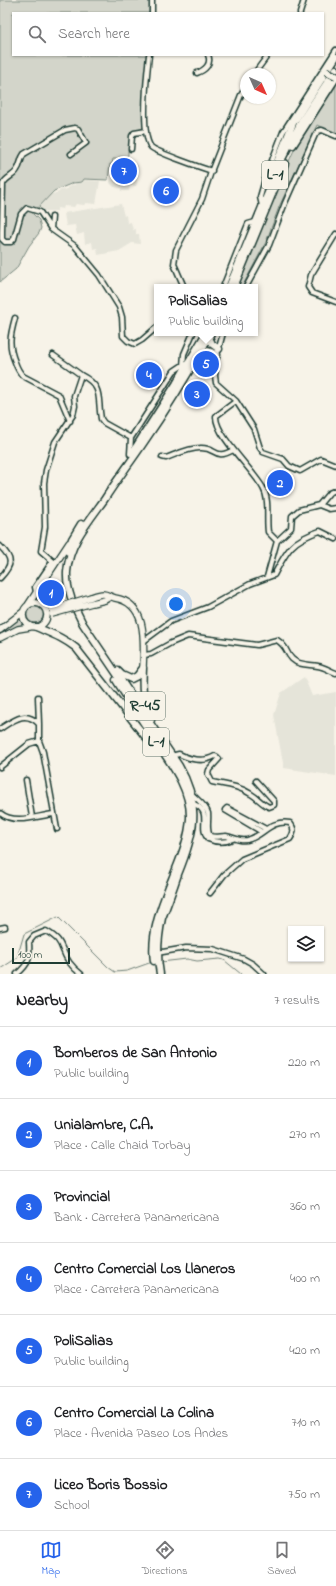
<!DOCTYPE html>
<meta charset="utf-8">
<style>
:root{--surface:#fff;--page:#f2f2f2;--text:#202124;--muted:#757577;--line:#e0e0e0;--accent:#2563eb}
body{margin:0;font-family:"Indie Flower",sans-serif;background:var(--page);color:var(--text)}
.controls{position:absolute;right:12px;bottom:12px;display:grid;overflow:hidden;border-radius:0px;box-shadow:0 1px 3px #0004}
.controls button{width:36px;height:36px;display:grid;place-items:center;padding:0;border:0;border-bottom:1px solid var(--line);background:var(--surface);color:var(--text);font:20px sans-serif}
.compass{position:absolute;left:240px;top:68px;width:36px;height:36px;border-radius:50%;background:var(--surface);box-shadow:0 1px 3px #0004;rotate:135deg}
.scale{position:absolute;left:12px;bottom:10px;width:58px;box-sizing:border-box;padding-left:4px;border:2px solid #1f3d34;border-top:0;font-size:11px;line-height:14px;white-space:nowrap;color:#1f3d34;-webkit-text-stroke:3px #f7f3e8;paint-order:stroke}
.you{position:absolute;left:176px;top:604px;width:14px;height:14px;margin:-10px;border:3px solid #fff;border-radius:50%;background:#1a73e8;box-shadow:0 0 0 6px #1a73e833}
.badge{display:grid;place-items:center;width:26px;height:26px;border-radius:50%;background:var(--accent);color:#fff;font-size:13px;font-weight:700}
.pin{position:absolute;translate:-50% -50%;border:2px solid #fff;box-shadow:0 1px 4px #0006}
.popup{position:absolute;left:154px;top:284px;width:104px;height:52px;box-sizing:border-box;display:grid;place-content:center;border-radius:0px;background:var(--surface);filter:drop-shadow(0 1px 3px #0005);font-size:13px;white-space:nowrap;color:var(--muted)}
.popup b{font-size:15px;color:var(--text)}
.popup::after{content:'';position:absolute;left:50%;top:100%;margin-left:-8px;border:8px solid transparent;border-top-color:var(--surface)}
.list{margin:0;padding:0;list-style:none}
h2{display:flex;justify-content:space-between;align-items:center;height:52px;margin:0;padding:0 16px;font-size:17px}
h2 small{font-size:13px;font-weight:400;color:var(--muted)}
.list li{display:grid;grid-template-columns:26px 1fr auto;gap:12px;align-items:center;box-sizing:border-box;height:72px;padding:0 16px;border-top:1px solid var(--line)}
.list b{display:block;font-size:15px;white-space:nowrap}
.list p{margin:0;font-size:13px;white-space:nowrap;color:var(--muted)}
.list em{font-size:13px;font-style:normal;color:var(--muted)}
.icon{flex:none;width:22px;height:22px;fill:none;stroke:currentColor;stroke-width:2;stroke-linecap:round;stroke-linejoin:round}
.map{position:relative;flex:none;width:336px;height:974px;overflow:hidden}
.search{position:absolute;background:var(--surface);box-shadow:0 1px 3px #0004;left:12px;right:12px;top:12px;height:44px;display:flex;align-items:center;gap:10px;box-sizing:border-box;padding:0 14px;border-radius:0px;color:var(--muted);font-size:15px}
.sheet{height:556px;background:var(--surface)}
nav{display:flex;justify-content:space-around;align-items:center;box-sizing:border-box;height:56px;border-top:1px solid var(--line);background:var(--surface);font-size:11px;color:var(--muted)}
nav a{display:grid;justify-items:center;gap:2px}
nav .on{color:var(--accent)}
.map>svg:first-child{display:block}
.built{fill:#e5e4d9}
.green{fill:#d3d5ca;stroke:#79897f}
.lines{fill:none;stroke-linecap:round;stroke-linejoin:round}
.stream{stroke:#6f8077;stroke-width:1}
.street-casing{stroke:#1f3d34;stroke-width:7}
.secondary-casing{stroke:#1f3d34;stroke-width:8}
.primary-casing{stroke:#1f3d34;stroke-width:9}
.street{stroke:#f7f3e8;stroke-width:4}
.secondary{stroke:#f7f3e8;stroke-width:5.5}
.primary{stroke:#f7f3e8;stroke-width:6}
.secondary-bridge-casing{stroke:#1f3d34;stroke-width:8;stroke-linecap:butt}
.primary-bridge-casing{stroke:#1f3d34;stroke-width:9;stroke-linecap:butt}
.secondary-bridge{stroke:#f7f3e8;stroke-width:5.5}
.primary-bridge{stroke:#f7f3e8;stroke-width:6}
.labels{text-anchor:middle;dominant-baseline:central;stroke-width:4;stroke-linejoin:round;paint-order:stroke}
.shield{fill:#f7f3e8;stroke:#60746a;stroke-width:1}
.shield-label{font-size:16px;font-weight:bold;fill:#1f3d34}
</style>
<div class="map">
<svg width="336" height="974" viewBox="0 0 336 974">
<rect width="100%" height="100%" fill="#f7f3e8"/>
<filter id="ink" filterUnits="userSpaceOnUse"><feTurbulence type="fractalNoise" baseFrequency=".025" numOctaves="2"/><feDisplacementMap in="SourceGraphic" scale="8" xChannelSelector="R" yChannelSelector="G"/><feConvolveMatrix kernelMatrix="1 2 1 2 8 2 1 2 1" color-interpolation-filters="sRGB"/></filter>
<g filter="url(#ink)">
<path class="built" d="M114 160 130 161V164L138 165 137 183 136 186H130L129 191H121V188L114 187 110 183 111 166H113Z
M84 180 100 181 96 204 86 203 84 205 76 204 74 207 64 206 63 209 57 208V211H39L37 209 49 195 59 192 60 190H65L71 185H75L76 183H82Z
M121 204 124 216 126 215 127 223 131 222 133 230 136 229V234H139L140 244 132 243 119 251 98 255 97 248 93 249 92 242 85 244 84 233 77 235 75 225 66 226 64 213Z
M304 677 312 696 336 692V776L284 768 274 715 281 693Z"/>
<path class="green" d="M0 0H150L149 13H13V55H147L144 83 143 128C131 132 132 138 131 149L128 151V155L126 157H119L118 159H113L112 164H110L108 180 84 179 82 182 73 183 54 191 37 209H34L33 214 39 220 41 228 39 233 29 246 16 269 0 282Z
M336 84V134L317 125 279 207 266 242 242 287H237L261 224 298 141Z
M27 615a8 8 0 1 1 16 0a8 8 0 1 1-16 0Z
M21 615 22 623 25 626 0 636V633Z"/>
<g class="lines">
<path class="stream" d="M161 962 187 959 197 961 220 959 224 960 241 974
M0 969 17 958 24 934 58 917 108 967 115 972 127 971 152 962"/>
<defs>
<path id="street" d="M152 13V0
M300 13 304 0
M149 55C147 73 140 134 151 147 156 152 202 168 212 171
M197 73C205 70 212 64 208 55
M254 74 268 55
M131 149 132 136 134 133 146 131
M262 206 260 197 266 176 283 132 336 50
M52 217 51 229 75 246 99 275 119 307 122 317 123 336 128 341 135 344 142 340 157 327
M51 229 40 212 27 208 21 214 14 239 11 242H5L2 239V232L3 184C6 177 14 176 17 170 21 165 20 159 24 154L65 130 75 128 78 129 86 143 71 154
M336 234 311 275 308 287 312 293 336 302
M184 287 174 264 176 250 202 199 212 169 241 95 246 87
M223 287 248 224 255 222
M246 287 269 245 285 203 315 135 318 131 322 130 336 136
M15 318C10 336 8 345 15 362 17 368 19 372 23 376L59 395 70 421
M223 333 217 355 215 376 216 383 236 401 254 429 260 448 263 452 283 459 289 466 300 471 321 459 336 465
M53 355 81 375
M183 366 184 354 193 333
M236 401 216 416C215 435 254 471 263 488 270 500 266 518 268 532L277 541 267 577
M131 438 174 371 183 365
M162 457 166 458C177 454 189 448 200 448 217 447 214 461 233 450
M319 505 329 493 336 490
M277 541 291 528 292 516 299 510 319 505 329 509 336 508
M0 546C13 559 13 564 0 578
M55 563 41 551 45 527 44 483 46 470 55 442 73 415 75 406 74 396 81 375C104 387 97 397 101 419L104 423 131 438 130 454
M36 592 35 587 52 562
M144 641 171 621 208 607 250 584 274 575C287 550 292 540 320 531L336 539
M144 655 151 654 171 643 188 636 257 645 277 640C288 647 285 652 292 659 299 666 310 664 318 666 325 667 330 671 336 673
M38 697 39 724
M0 729C14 720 25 710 39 724V741L43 752 57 829
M174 758 175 755 179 754C191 760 203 763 215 756L217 757 219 759 209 770 208 774 212 782C226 785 239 786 251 794 258 798 262 804 269 807L274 805V801L256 781
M0 767 29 744 39 741
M26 780 32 817
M191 793C196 799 206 805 208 813 209 821 206 829 210 836 216 838 220 836 226 836 234 837 241 843 250 839 265 834 270 820 290 823 295 829 294 833 290 839L242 859 224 875 210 893
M194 804C213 812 198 827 208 839 217 843 224 843 233 839
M0 813C15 825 36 816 54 814
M262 832 225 810 227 808 266 829
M0 928 5 927
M157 953 186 948 213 949 244 959 253 964 264 974
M17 974C30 963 30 958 29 942L34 936 46 931C65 942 59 947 69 962 72 966 77 971 81 974"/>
<path id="secondary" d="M91 597C94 596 99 594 103 594 107 594 111 597 115 598 148 603 144 643 143 668
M23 615a12 12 0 1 1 24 0a12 12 0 1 1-24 0Z
M92 603 105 600 110 597
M28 605 69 543
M0 630 23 612
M0 638 18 629 30 627"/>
<path id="primary" d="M293 145 336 78
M275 167 293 123 336 57
M229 287 282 159 301 122 336 69
M234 287 285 163
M209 337 212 344 219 349
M199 353C207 349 210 351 217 355
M132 453 176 384 206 333
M68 552 72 539 81 524
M36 627C52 634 62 637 76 648L144 735 157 748
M143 668C142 687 142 703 151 720
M118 671 122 675 131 679 137 676 143 668
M116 680C127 698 139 716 151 734 167 759 191 786 190 818 189 839 180 859 172 879 162 904 150 932 154 961
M160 974C156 954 158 937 162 918 168 903 173 889 178 874 194 835 202 805 179 766L83 624C75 608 66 591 67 572 69 544 88 522 104 500 116 481 130 463 142 445 167 409 190 371 211 333"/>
</defs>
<use href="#street" class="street-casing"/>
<use href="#secondary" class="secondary-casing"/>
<use href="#primary" class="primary-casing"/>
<use href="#street" class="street"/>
<use href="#secondary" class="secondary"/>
<use href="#primary" class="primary"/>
<defs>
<path id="secondary-bridge" d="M52 609 91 597
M52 614 92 603"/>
<path id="primary-bridge" d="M326 71 336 76"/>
</defs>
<use href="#secondary-bridge" class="secondary-bridge-casing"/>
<use href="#primary-bridge" class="primary-bridge-casing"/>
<use href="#secondary-bridge" class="secondary-bridge"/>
<use href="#primary-bridge" class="primary-bridge"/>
</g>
</g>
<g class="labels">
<g class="shield">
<rect x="262" y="161" width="26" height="28" rx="3"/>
<rect x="125" y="692" width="40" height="28" rx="3"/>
<rect x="143" y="728" width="26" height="28" rx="3"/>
</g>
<g class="shield-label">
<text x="275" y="175">L-1</text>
<text x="145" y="706">R-45</text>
<text x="156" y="742">L-1</text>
</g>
</g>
</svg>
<div class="controls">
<button><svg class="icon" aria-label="layers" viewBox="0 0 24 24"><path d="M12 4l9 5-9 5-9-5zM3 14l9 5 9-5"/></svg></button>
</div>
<svg class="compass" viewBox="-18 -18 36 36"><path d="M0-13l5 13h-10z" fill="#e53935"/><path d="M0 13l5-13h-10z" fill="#757577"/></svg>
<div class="scale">100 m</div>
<div class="you"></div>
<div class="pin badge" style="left:51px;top:593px">1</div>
<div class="pin badge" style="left:280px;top:483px">2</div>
<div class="pin badge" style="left:197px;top:394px">3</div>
<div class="pin badge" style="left:149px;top:375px">4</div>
<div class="pin badge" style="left:206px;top:364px">5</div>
<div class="popup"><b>PoliSalias</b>Public building</div>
<div class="pin badge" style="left:166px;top:191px">6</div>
<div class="pin badge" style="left:124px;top:171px">7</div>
<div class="search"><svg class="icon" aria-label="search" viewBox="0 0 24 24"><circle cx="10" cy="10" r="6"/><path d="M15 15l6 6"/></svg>Search here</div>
</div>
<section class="sheet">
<h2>Nearby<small>7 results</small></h2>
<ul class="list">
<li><span class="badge">1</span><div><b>Bomberos de San Antonio</b><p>Public building</p></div><em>220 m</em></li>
<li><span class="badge">2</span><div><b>Unialambre, C.A.</b><p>Place · Calle Chaid Torbay</p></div><em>270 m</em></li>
<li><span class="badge">3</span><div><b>Provincial</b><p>Bank · Carretera Panamericana</p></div><em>360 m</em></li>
<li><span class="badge">4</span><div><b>Centro Comercial Los Llaneros</b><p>Place · Carretera Panamericana</p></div><em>400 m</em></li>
<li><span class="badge">5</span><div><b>PoliSalias</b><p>Public building</p></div><em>420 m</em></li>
<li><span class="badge">6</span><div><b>Centro Comercial La Colina</b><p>Place · Avenida Paseo Los Andes</p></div><em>710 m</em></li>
<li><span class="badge">7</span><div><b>Liceo Boris Bossio</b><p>School</p></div><em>750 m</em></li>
</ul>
</section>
<nav>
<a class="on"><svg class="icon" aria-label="map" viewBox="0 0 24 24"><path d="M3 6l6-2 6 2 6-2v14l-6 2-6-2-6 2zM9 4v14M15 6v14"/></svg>Map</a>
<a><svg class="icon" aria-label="directions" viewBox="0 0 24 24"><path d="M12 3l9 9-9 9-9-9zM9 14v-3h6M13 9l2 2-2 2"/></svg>Directions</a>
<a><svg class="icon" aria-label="saved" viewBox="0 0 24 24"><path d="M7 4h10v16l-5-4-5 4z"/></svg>Saved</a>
</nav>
